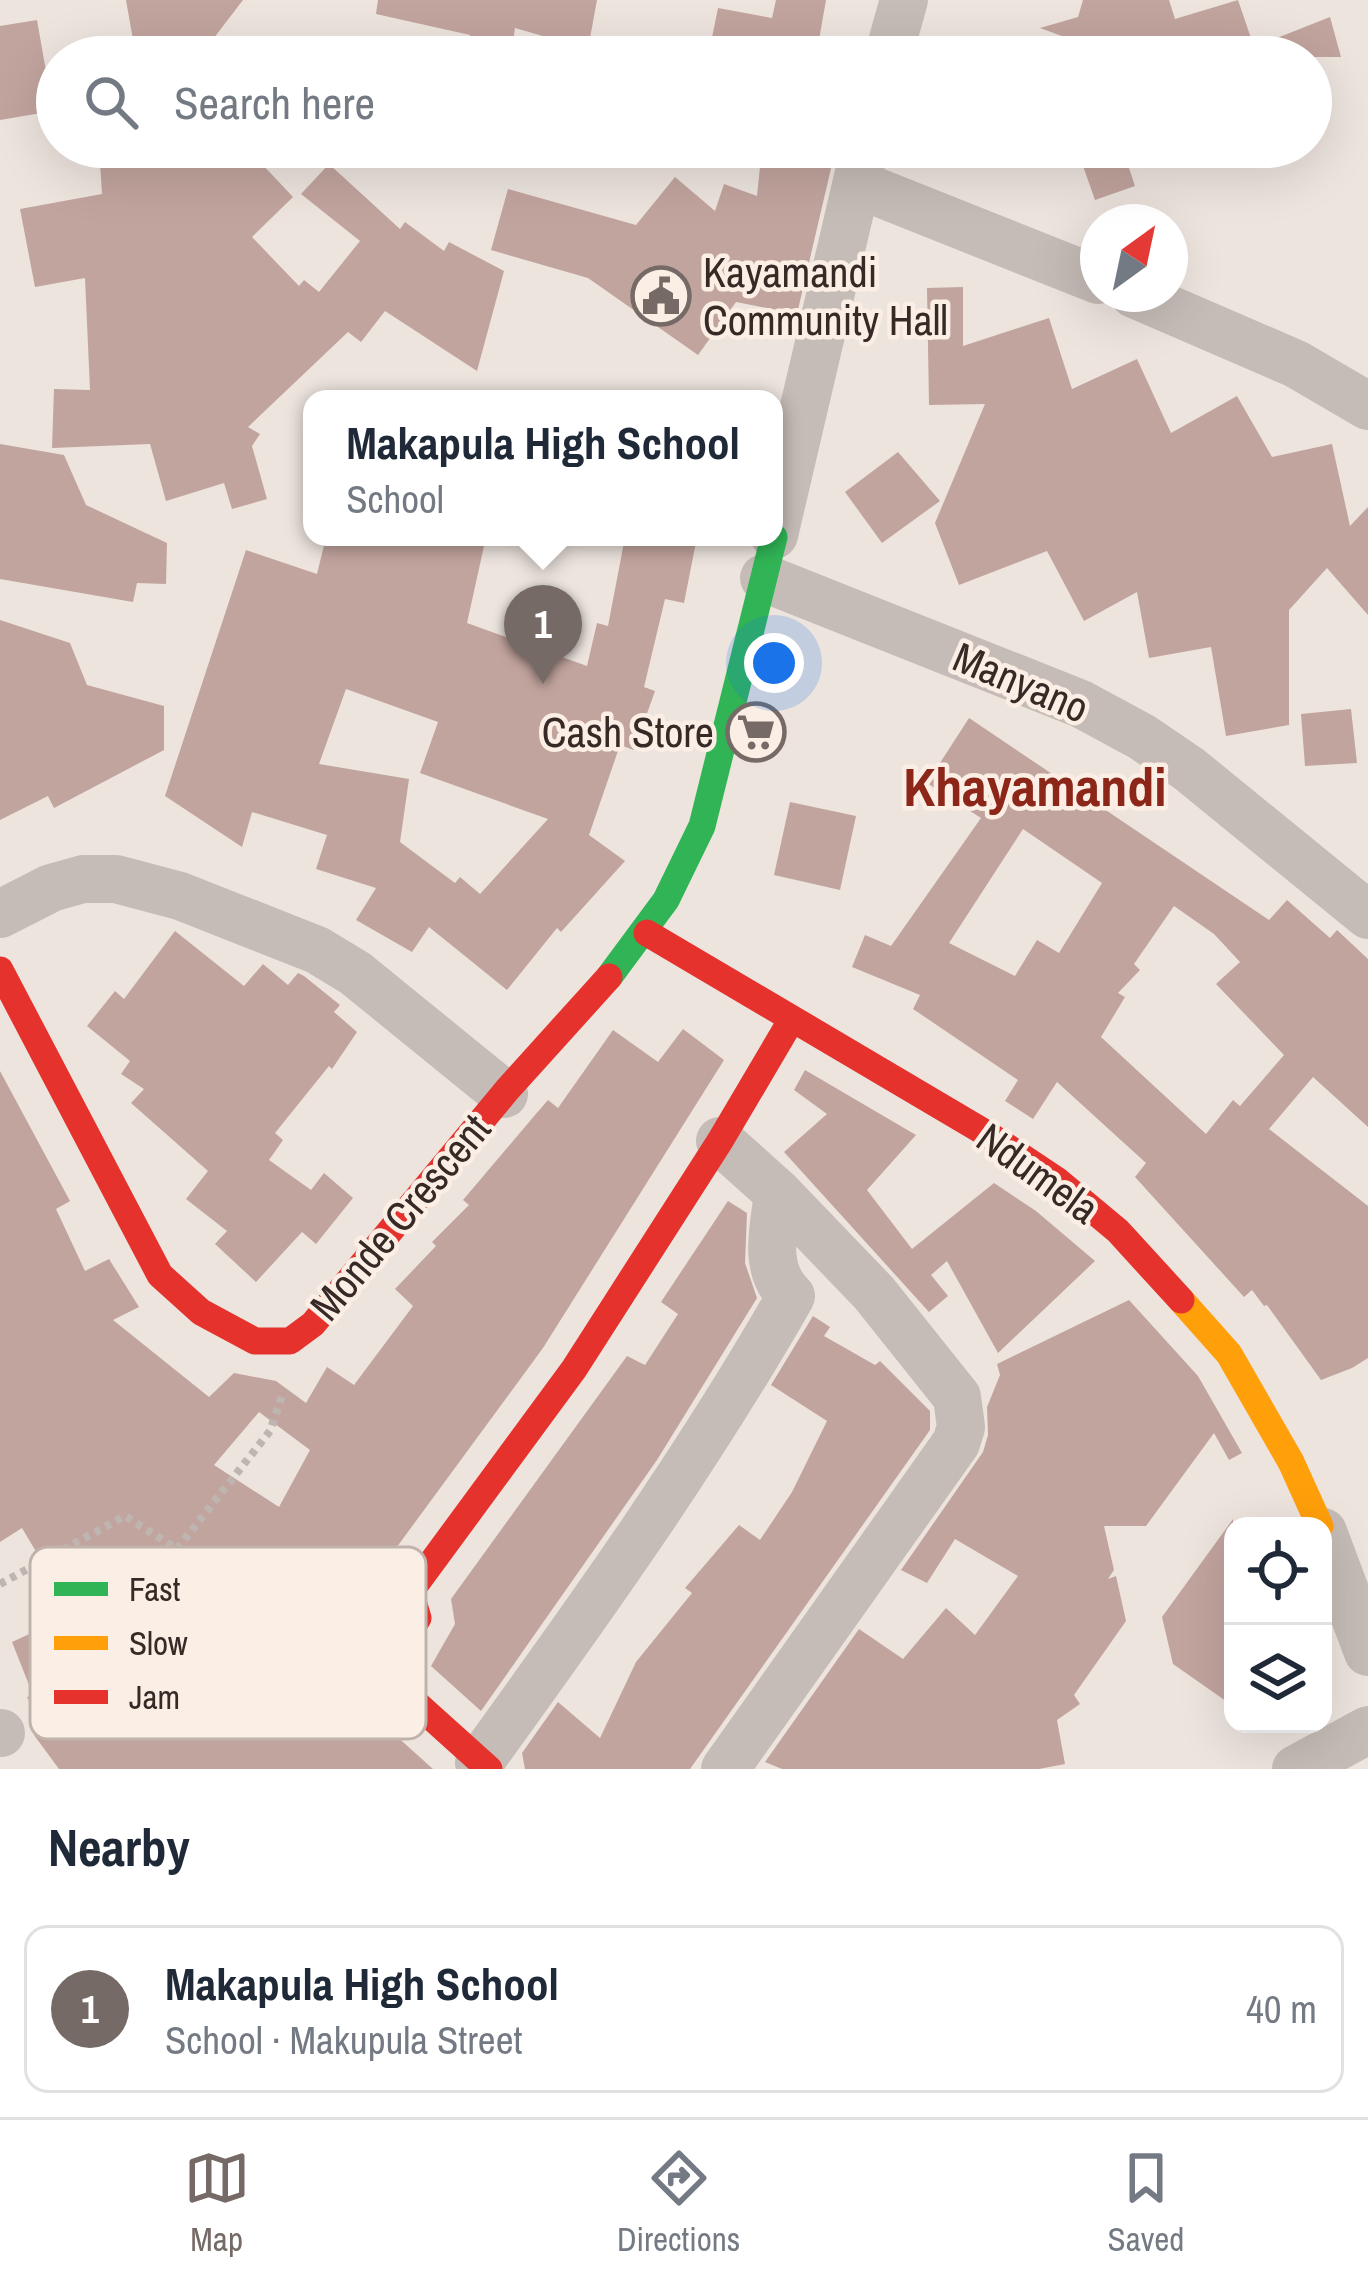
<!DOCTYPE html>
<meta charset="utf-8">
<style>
:root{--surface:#fff;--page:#f6f6f7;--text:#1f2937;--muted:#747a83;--line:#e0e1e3;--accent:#766a66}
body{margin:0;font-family:"Archivo Narrow",sans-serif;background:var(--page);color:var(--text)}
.controls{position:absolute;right:36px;bottom:36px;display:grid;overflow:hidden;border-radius:24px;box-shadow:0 12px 48px #0002}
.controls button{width:108px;height:108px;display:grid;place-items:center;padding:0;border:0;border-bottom:3px solid var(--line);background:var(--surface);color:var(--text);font:60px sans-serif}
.compass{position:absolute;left:1080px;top:204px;width:108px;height:108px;border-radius:50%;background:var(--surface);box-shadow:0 12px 48px #0002;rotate:33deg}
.you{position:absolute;left:774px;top:663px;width:42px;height:42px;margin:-30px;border:9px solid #fff;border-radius:50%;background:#1a73e8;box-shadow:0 0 0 18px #1a73e833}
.badge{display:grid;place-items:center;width:78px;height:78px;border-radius:50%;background:var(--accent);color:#fff;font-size:39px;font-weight:700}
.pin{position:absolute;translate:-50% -99px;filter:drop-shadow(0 3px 6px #0008)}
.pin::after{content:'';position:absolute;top:63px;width:42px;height:36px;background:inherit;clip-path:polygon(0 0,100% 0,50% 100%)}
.popup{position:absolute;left:303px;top:390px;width:480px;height:156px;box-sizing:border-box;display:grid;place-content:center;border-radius:24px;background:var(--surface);filter:drop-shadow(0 3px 9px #0005);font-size:39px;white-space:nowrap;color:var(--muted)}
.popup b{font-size:45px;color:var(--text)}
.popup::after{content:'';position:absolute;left:50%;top:100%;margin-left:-24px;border:24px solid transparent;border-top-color:var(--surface)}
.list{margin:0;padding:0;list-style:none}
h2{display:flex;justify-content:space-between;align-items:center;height:156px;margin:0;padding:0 48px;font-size:51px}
h2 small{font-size:39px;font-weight:400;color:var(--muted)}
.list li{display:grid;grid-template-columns:78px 1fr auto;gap:36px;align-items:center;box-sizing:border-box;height:168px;margin:0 24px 24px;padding:0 24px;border:3px solid var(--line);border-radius:24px}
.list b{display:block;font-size:45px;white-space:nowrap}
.list p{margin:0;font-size:39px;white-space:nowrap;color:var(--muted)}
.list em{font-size:39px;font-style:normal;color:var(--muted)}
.icon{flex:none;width:66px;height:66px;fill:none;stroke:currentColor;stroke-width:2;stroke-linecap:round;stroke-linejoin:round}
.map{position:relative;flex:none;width:1368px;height:1769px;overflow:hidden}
.search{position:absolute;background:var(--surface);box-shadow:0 12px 48px #0002;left:36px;right:36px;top:36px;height:132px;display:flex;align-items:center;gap:30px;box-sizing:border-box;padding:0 42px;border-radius:66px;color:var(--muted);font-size:45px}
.sheet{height:348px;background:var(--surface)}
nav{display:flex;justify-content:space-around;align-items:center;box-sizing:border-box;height:168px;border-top:3px solid var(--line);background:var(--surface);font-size:33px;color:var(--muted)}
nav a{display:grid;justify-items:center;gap:6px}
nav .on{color:var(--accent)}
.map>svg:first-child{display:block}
.building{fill:#c2a49e;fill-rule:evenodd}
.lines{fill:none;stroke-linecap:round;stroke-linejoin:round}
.path{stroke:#beb5b0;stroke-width:8;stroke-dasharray:6 6;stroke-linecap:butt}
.street{stroke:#c6bcb7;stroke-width:48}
.fast{stroke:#30b455;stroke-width:27}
.slow{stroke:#ff9f0a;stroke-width:27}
.jam{stroke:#e5322d;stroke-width:27}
.labels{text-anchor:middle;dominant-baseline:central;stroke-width:9;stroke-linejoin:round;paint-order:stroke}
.poi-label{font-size:42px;fill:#362926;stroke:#fbeee5;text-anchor:start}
.street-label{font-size:42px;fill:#362926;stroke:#fbeee5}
.district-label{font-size:54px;font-weight:bold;fill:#8c2619;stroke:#fbeee5}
.key{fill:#fbeee5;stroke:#c0b3ac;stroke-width:3}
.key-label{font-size:33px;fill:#362926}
</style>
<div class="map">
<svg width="1368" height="1769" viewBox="0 0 1368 1769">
<rect width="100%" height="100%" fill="#ede4de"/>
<path class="building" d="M126 0H243L207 47 135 51Z
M378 0H597L588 49 515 28 511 57H467L470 35 376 14Z
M776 0H826L816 57H708L718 8 772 18Z
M1083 0H1169L1175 19 1238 0 1254 47 1330 17 1341 57H1119L1040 28 1078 17Z
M37 20 53 111 0 120V26Z
M99 147H257L261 163 293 197 252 237 299 286 304 280 319 292 360 241 301 194 329 164 400 229 405 222 444 251 449 242 504 271 477 371 385 311 361 342 348 332 248 427 260 434 252 446 267 499 232 509 224 483 166 501 150 444 52 448 54 389 90 390 85 278 35 287 20 209 102 194Z
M762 147H836L797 314 736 302 698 355 588 278 491 250 508 189 636 225 675 177 715 211 724 184 757 196Z
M1088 147H1122L1135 186 1095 200 1083 166Z
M963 287V346L1049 318 1072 389 1137 359 1171 433 1237 396 1272 457 1332 444 1350 526 1368 507V615L1327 568 1289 610V725L1226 736 1211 647 1149 658 1137 592 1084 621 1047 551 959 585 935 523 985 404 929 405 927 288Z
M0 444 64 455 86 505 167 543 166 584 137 583 133 602 0 579Z
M898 452 940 501 882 543 845 492Z
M326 537H486L467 623 587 666 597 623 608 626 625 537H697L684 603 665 599 644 687 655 691 634 750 620 745 589 835 625 861 561 932 557 928 507 990 429 927 412 952 356 920 376 888 316 869 327 835 252 812 242 847 165 796 246 550 317 574ZM346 689 438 722 420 773 548 819 480 894 460 877 455 883 400 842 409 779 319 764Z
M0 620 70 643 87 685 164 706V750L54 808 48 796 0 820Z
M1351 709 1357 763 1305 766 1301 714Z
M969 718 1269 920 1287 900 1330 938 1337 930 1368 959V1127L1313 1077 1269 1129 1368 1206V1358L1352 1368 1321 1380 1267 1305 1264 1306 1252 1290 1244 1297 1135 1177 1146 1163 1057 1082 1033 1119 1005 1101 1018 1080 913 1009 920 995 852 967 865 935 891 946 981 818 927 783ZM1023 829 1102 883 1059 953 1037 940 1015 976 949 943ZM1174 906 1214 934 1240 962 1216 984 1284 1055 1240 1106 1233 1100 1206 1134 1101 1037 1125 997 1118 993 1140 970 1134 964Z
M790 802 856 816 840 890 774 875Z
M175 931 244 986 263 964 288 985 298 973 304 976 340 1005 334 1012 357 1032 332 1069 329 1066 275 1133 283 1140 269 1160 311 1190 324 1173 353 1198 316 1244 302 1232 256 1282 215 1244 227 1231 186 1199 208 1171 131 1103 144 1089 121 1074 130 1061 87 1026 115 991 124 999Z
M683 1029 724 1060 543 1348 380 1570 373 1585 377 1612 359 1639 353 1657 354 1692 364 1707 433 1769H59L34 1735 43 1728 27 1697 33 1695 12 1642 73 1614 22 1528 0 1542V1071L70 1201 56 1209 85 1271 109 1259 139 1307 113 1320 209 1397 234 1373 276 1381 306 1403 327 1367 354 1385 413 1306 395 1289 436 1246 432 1242 469 1205 463 1200 535 1115 548 1100 558 1108 613 1030 658 1062ZM259 1412 310 1450 279 1507 214 1465Z
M805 1070 916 1135 867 1190 912 1249 994 1183 1036 1211 1095 1261 998 1353 947 1261 931 1275 948 1296 929 1312 784 1152 827 1114 794 1090Z
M728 1201 747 1213 745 1263 757 1298 657 1460 481 1711 431 1666 455 1624 451 1599 627 1356 645 1365 678 1314 661 1302Z
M1129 1300 1198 1376 1242 1453 1229 1460 1214 1433 1146 1526H1104L1114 1570 1108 1579 1116 1576 1126 1621 1074 1695 1080 1704 1057 1720 1065 1764 1039 1769H782L765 1762 859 1629 903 1659 946 1608 975 1635 1018 1576 955 1539 927 1583 901 1570 983 1452 988 1435 987 1407 1000 1375 997 1364Z
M813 1316 830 1327 824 1336 875 1365 880 1361 930 1411V1430L690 1769H525L522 1753 558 1702 600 1738 636 1662 692 1593 685 1588 739 1525 760 1540 792 1492 827 1421 771 1385Z
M1233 1519V1706L1173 1664 1162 1617Z"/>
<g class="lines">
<path class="path" d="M0 1584 125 1516 177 1549 270 1431 282 1396"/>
<path class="street" d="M888 57 904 0
M857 184 1098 280
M1134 294 1296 364 1368 406
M774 535 865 147
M764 578 1081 704 1142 737 1189 769 1368 915
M0 914 51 888 83 879H116L180 896 317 950 355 973 504 1094
M720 1141 778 1193 874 1293 957 1397 961 1427 956 1443 725 1769
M1323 1532 1368 1652
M0 1733H1
M479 1763C589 1611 698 1459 791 1296 762 1269 774 1228 778 1193
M1296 1769 1368 1730"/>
<path class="fast" d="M609 977 666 900 702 826 774 537"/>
<path class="slow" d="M1181 1300 1229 1354 1291 1462 1320 1526"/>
<path class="jam" d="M647 933 989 1135 1058 1181 1118 1231 1181 1300
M0 970 160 1275 201 1312 255 1341H290L313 1324 507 1090 609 977
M489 1769 389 1679 390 1660 418 1618 410 1592 574 1369 720 1141 792 1019"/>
</g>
<defs>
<symbol id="civic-ring" viewBox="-11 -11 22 22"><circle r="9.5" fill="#fbeee5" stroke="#766a66" stroke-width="1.5"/><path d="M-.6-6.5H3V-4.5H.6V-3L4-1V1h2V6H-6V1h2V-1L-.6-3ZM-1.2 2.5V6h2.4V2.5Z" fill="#766a66"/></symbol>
<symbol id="supermarket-ring" viewBox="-11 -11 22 22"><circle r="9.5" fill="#fbeee5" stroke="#766a66" stroke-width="1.5"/><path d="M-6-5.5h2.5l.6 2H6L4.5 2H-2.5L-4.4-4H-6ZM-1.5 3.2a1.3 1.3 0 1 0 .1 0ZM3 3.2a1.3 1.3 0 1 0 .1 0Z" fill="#766a66"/></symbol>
</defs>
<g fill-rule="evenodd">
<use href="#civic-ring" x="628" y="263" width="66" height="66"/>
<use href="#supermarket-ring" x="723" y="699" width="66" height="66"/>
</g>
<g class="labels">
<g class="poi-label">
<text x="703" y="272">Kayamandi<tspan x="703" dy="48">Community Hall</tspan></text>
<text x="714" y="732" text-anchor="end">Cash Store</text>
</g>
<g class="street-label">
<text transform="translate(1021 682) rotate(23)">Manyano</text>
<text transform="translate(1038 1173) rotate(36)">Ndumela</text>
<text transform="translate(400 1217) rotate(-50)">Monde Crescent</text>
</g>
<g class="district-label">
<text x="1035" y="786">Khayamandi</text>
</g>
</g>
<rect x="30" y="1547" width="396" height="192" rx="18" class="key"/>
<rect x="54" y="1582" width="54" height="14" fill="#30b455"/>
<rect x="54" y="1636" width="54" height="14" fill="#ff9f0a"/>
<rect x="54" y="1690" width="54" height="14" fill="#e5322d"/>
<g class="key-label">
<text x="129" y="1601">Fast</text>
<text x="129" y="1655">Slow</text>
<text x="129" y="1709">Jam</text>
</g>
</svg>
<div class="controls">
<button><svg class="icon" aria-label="locate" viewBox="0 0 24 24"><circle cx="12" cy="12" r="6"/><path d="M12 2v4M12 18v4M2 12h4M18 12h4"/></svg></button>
<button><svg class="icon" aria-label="layers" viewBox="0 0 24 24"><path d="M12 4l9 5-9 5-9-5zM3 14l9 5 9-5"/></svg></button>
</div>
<svg class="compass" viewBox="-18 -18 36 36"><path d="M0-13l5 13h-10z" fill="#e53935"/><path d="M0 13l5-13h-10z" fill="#747a83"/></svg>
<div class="you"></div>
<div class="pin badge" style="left:543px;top:684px">1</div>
<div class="popup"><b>Makapula High School</b>School</div>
<div class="search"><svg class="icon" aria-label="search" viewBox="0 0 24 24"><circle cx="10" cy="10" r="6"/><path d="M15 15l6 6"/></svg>Search here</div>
</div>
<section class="sheet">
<h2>Nearby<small></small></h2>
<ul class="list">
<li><span class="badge">1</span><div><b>Makapula High School</b><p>School · Makupula Street</p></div><em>40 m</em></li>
</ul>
</section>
<nav>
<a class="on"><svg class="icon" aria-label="map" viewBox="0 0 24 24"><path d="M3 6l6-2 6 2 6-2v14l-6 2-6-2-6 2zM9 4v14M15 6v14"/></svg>Map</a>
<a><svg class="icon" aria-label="directions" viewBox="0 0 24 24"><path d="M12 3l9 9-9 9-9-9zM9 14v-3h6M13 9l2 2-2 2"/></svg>Directions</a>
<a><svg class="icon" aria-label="saved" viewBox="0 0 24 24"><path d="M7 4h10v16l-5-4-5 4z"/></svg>Saved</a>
</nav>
